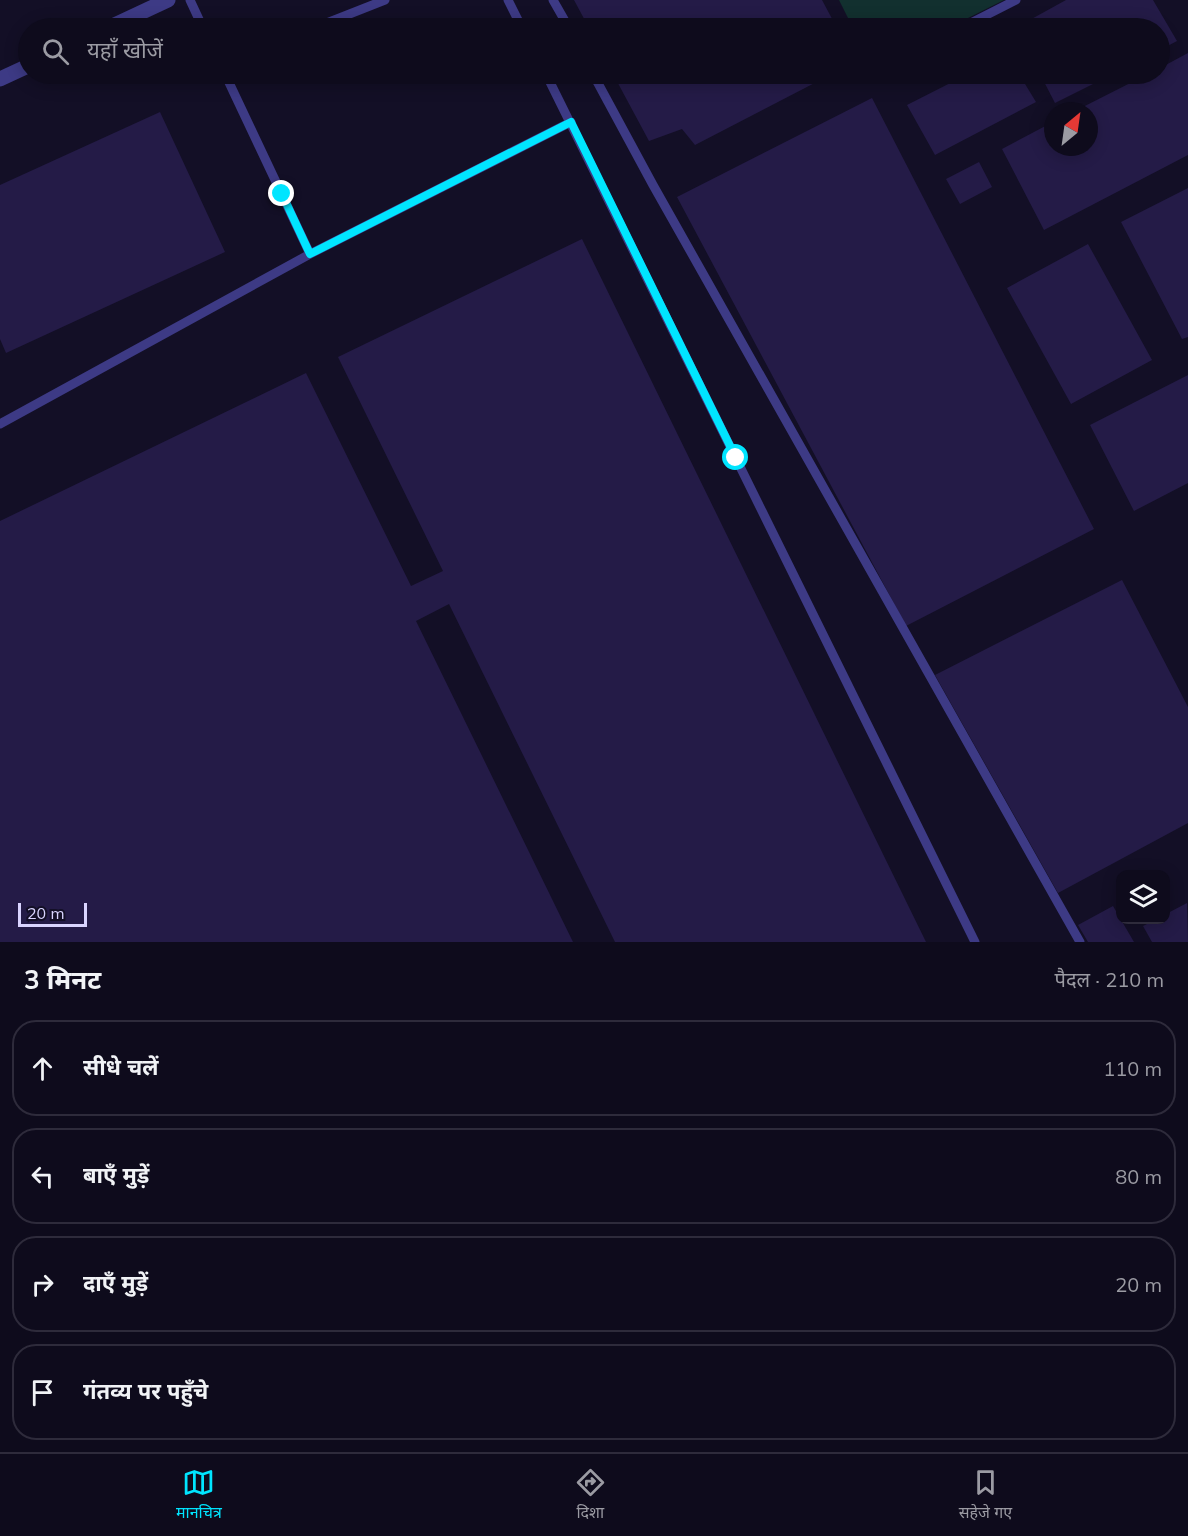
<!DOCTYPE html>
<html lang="hi">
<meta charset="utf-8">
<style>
:root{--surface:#0e0b1c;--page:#171425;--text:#f1f3f6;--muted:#9b9ba3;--line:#2e2b3b;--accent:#00e5ff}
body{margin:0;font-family:Mulish,"Noto Sans Devanagari",sans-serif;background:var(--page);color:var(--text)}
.controls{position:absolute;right:18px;bottom:18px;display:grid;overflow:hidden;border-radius:12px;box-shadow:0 3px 15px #0003}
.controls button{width:54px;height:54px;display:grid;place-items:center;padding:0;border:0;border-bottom:2px solid var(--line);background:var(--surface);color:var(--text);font:30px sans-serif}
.compass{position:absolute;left:1044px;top:102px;width:54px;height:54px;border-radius:50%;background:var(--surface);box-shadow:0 3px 15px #0003;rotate:29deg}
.scale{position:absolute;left:18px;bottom:15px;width:69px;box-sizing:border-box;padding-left:6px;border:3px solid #d9d4ff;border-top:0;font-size:16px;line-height:21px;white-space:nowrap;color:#d9d4ff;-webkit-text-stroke:4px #130f26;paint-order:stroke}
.stop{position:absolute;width:18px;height:18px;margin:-14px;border:4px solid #00e5ff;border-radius:50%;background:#fff}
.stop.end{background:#00e5ff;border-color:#fff;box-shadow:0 2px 6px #0008}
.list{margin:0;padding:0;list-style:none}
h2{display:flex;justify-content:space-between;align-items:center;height:78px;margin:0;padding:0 24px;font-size:26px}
h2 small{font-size:20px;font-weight:400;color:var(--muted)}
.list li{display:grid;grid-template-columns:39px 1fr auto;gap:18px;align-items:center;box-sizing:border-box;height:96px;margin:0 12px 12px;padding:0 12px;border:2px solid var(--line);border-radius:24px}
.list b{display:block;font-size:22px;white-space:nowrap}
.list em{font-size:20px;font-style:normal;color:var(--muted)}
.icon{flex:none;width:33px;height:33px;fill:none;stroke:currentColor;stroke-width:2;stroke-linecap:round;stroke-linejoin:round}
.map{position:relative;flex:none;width:1188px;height:942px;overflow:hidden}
.search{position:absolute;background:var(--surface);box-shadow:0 3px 15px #0003;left:18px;right:18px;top:18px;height:66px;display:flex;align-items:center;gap:15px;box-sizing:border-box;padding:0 21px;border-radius:33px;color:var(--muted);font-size:22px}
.sheet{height:510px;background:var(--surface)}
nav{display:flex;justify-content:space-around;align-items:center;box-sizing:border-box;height:84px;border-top:2px solid var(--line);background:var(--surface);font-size:16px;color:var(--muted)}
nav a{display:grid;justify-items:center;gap:3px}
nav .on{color:var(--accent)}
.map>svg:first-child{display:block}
.green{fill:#12302f}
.building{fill:#241b47}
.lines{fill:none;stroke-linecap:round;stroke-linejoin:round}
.lane{stroke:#3d3a85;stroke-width:9}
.street{stroke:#3d3a85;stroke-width:15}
.route{stroke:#00e5ff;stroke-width:8}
</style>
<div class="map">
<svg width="1188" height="942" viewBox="0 0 1188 942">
<rect width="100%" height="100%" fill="#130f26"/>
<path class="green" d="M839 0H1004L948 28H853Z"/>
<path class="building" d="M574 0H822L837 28H589Z
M1066 0H1153L1177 41 1160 50V28H1017V27Z
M1188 53V155L1044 230 1002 149 1053 122V147H1089V111H1075L1148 74H1160V68Z
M613 74H832L695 145 682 129 649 141Z
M968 74H1019L1036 102 935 155 907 105Z
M1040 74H1113L1055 103Z
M872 98 1094 529 906 626 677 197Z
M160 112 225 252 6 353 0 339V185Z
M979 162 992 187 960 204 946 179Z
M1188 188V337L1182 339 1121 222Z
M582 239 926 942H615L449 604 416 621 573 942H0V521L306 373 411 586 443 571 338 357Z
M1088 244 1152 360 1071 404 1007 288Z
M1188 375V483L1134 511 1090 425Z
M1122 580 1188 707V823L1058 893 935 675Z
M1187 903 1188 942H1152L1143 926 1155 920H1166V914Z
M1113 906 1134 942H1088L1078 925Z"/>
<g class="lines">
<path class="lane" d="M190 0 203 28
M508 0 522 28
M553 0 569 28
M314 28 385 0
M961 28 1016 0
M225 74 310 254
M546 74 975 942
M593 74 653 185 1080 942
M0 424 310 254 571 122"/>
<path class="street" d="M108 28 168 0
M0 79 28 66"/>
</g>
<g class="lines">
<path class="route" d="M282 194 310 254 571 122 736 458"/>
</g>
</svg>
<div class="controls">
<button><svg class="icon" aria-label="layers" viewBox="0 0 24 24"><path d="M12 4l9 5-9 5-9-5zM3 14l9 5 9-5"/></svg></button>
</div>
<svg class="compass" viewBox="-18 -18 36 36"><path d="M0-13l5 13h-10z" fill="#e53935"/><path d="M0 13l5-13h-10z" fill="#9b9ba3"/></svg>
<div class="scale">20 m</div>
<div class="stop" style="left:736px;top:458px"></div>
<div class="stop end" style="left:282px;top:194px"></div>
<div class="search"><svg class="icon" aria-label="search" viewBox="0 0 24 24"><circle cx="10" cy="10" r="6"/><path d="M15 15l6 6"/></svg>यहाँ खोजें</div>
</div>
<section class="sheet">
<h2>3 मिनट<small>पैदल · 210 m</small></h2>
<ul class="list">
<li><svg class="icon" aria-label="ahead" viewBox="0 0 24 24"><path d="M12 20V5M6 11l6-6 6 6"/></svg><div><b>सीधे चलें</b></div><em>110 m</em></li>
<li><svg class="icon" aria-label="left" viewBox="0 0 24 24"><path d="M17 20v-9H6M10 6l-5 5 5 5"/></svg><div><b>बाएँ मुड़ें</b></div><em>80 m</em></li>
<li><svg class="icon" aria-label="right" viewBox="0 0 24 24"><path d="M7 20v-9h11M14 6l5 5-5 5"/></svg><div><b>दाएँ मुड़ें</b></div><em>20 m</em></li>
<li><svg class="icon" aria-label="arrive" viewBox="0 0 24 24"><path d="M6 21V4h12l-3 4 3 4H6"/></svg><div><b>गंतव्य पर पहुँचे</b></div></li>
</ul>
</section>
<nav>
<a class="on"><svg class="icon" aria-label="map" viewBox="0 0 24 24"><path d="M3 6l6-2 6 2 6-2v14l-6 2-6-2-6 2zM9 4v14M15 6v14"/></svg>मानचित्र</a>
<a><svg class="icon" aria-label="directions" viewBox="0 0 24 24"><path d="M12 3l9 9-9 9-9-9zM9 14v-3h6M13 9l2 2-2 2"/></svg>दिशा</a>
<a><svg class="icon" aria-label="saved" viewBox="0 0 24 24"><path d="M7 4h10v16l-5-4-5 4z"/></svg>सहेजे गए</a>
</nav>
